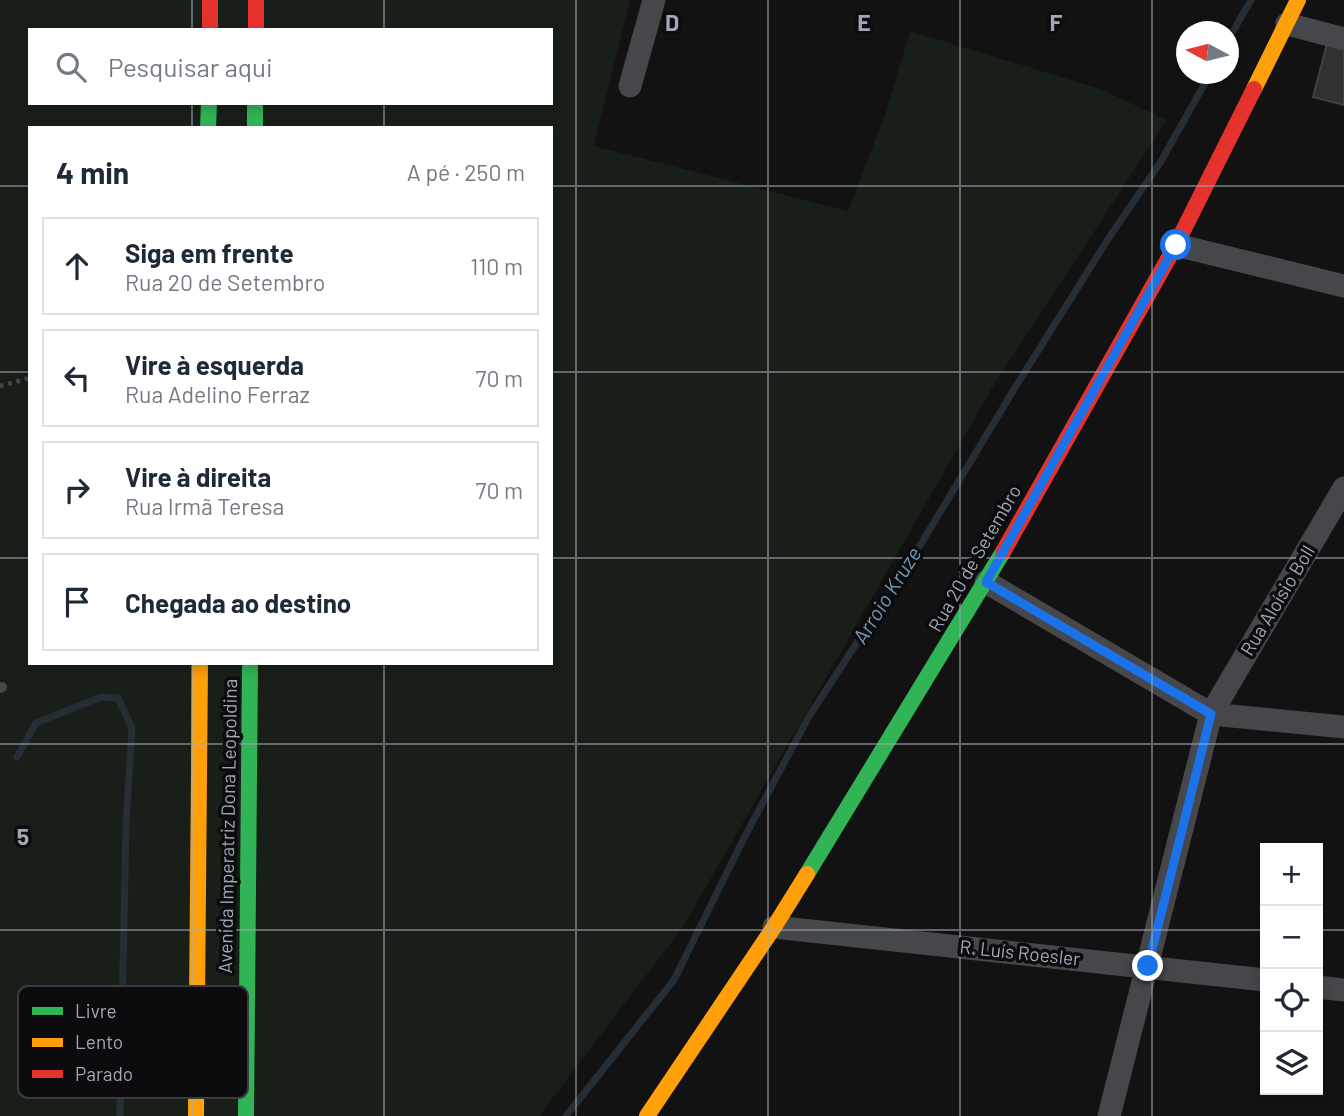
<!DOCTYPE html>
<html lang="pt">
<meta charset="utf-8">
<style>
:root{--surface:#fff;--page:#f6f6f7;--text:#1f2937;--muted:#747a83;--line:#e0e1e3}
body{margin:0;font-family:Barlow,sans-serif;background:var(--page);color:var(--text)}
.controls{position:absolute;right:21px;bottom:21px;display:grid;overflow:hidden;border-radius:0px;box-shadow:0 4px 10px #0003}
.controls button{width:63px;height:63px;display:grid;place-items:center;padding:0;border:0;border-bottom:2px solid var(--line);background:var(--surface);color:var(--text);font:35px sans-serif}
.compass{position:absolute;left:1176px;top:21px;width:63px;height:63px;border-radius:50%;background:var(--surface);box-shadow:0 4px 10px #0003;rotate:277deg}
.stop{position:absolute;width:21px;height:21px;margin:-16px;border:5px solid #1a73e8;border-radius:50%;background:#fff}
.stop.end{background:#1a73e8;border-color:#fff;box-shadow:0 2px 7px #0008}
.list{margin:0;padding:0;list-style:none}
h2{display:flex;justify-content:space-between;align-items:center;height:91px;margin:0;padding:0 28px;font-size:30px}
h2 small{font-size:23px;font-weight:400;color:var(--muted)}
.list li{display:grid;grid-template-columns:46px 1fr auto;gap:21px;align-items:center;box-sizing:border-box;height:98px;margin:0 14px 14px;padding:0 14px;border:2px solid var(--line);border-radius:0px}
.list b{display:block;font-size:26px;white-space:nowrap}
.list p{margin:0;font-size:23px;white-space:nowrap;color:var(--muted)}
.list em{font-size:23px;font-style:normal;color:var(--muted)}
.icon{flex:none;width:38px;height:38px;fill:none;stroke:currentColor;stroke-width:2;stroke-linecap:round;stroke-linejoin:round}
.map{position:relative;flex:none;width:1344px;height:1116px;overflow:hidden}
.search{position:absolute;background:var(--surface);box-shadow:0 4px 10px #0003;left:28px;top:28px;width:525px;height:77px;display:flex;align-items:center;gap:18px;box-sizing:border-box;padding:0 24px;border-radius:0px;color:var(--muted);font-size:26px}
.panel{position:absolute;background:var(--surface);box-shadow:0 4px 10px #0003;left:28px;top:126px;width:525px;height:539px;border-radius:0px}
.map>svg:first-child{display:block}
.green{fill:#181f18;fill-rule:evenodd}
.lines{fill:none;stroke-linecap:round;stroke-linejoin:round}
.stream{stroke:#242e34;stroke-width:7}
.building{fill:#313133;stroke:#404246;stroke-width:2}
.path{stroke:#47494c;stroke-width:4.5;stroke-dasharray:3.5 5;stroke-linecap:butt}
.lane{stroke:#45474b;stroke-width:10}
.street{stroke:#45474b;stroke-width:23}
.fast{stroke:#30b455;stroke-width:16}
.slow{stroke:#ff9f0a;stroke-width:16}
.jam{stroke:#e5322d;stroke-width:16}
.route{stroke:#1a73e8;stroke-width:9}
.grid{fill:none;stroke:#a1a8b5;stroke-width:2;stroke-opacity:0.55}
.labels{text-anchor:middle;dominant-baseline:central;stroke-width:7;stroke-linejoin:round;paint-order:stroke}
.street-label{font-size:19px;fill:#a1a8b5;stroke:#0c0c0e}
.water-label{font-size:21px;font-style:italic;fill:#739ab4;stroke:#0c0c0e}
.key{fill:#0c0c0e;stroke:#393b40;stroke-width:2}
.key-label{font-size:19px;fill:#a1a8b5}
.grid-label{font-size:23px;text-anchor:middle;font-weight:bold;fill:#a1a8b5;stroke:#0c0c0e;stroke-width:7;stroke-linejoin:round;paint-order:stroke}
</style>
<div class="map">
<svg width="1344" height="1116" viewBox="0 0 1344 1116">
<rect width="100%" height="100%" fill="#121212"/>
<path class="green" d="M0 0H630L594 146 848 211 886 112 910 31 1100 89 1167 120 995 383 683 927 539 1116H0ZM30 30H551V103H30ZM30 128H551V663H30Z"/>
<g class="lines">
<path class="stream" d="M1228 40 1251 0
M17 757 36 723 101 697 118 698 132 728 126 824 120 1116
M566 1116 674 980 743 840 808 718 921 544 1016 386 1110 236 1160 163 1210 74"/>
</g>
<path class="building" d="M1328 40 1344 44V105L1313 97Z"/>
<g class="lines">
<path class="path" d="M0 386 30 378
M138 1050 173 1051"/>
<path class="lane" d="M0 688 2 687"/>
<path class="street" d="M1287 24 1344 39
M630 86 654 0
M1176 245 1344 286
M986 582 1211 714 1344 727
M774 927 1265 980
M1318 987 1344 990
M1109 1116 1211 714 1344 488"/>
<path class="fast" d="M255 103V128
M208 128 209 103
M807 874 1003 552
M246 1116 250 663"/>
<path class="slow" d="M1254 89 1298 0
M196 1116 200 663
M647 1116 774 927 807 874"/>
<path class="jam" d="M210 0V30
M256 0V30
M1003 552 1176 245 1254 89"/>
</g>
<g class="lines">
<path class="route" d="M1148 966 1211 714 986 582 1176 245"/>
</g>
<path class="grid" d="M192 0V30M384 0V30M576 0V1116M768 0V1116M960 0V1116M1152 0V1116M192 103V128M384 103V128M0 186H30M551 186H1344M0 372H30M551 372H1344M0 558H30M551 558H1344M192 663V1116M384 663V1116M0 744H1344M0 930H1265M1318 930H1344"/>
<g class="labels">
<g class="street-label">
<text transform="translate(974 558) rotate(-60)">Rua 20 de Setembro</text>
<text transform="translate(1277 600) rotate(-59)">Rua Aloísio Boll</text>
<text transform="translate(227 826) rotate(-89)">Avenida Imperatriz Dona Leopoldina</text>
<text transform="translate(1020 952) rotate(6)">R. Luís Roesler</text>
</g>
<g class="water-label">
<text transform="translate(886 595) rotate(-58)">Arroio Kruze</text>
</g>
</g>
<rect x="18" y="986" width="230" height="112" rx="10" class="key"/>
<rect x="32" y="1007" width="31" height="8" fill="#30b455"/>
<rect x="32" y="1038" width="31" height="9" fill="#ff9f0a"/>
<rect x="32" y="1070" width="31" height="8" fill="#e5322d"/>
<g class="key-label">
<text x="75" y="1018">Livre</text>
<text x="75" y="1049">Lento</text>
<text x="75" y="1081">Parado</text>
</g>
<g class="grid-label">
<text x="672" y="31">D</text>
<text x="864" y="31">E</text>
<text x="1056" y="31">F</text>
<text x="23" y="845">5</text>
</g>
</svg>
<div class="controls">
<button>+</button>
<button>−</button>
<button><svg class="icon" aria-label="locate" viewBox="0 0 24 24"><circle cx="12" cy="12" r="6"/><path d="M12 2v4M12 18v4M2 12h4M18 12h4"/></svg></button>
<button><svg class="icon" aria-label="layers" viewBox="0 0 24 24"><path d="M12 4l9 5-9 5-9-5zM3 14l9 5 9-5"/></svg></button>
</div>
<svg class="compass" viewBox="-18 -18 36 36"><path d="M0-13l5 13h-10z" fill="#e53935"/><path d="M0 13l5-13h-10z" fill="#747a83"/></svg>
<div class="stop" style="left:1176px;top:245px"></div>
<div class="stop end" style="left:1148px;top:966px"></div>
<div class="search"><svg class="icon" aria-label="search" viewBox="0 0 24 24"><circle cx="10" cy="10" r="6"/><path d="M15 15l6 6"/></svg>Pesquisar aqui</div>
<section class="panel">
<h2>4 min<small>A pé · 250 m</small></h2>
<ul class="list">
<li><svg class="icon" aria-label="ahead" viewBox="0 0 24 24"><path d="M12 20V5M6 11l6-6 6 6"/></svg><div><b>Siga em frente</b><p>Rua 20 de Setembro</p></div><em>110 m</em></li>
<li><svg class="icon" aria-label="left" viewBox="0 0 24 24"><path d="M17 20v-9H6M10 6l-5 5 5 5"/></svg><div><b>Vire à esquerda</b><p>Rua Adelino Ferraz</p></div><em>70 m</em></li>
<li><svg class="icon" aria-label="right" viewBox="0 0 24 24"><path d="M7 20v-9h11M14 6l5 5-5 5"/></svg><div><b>Vire à direita</b><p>Rua Irmã Teresa</p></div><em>70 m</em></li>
<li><svg class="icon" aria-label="arrive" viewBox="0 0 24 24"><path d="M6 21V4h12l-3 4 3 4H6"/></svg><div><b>Chegada ao destino</b></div></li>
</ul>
</section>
</div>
